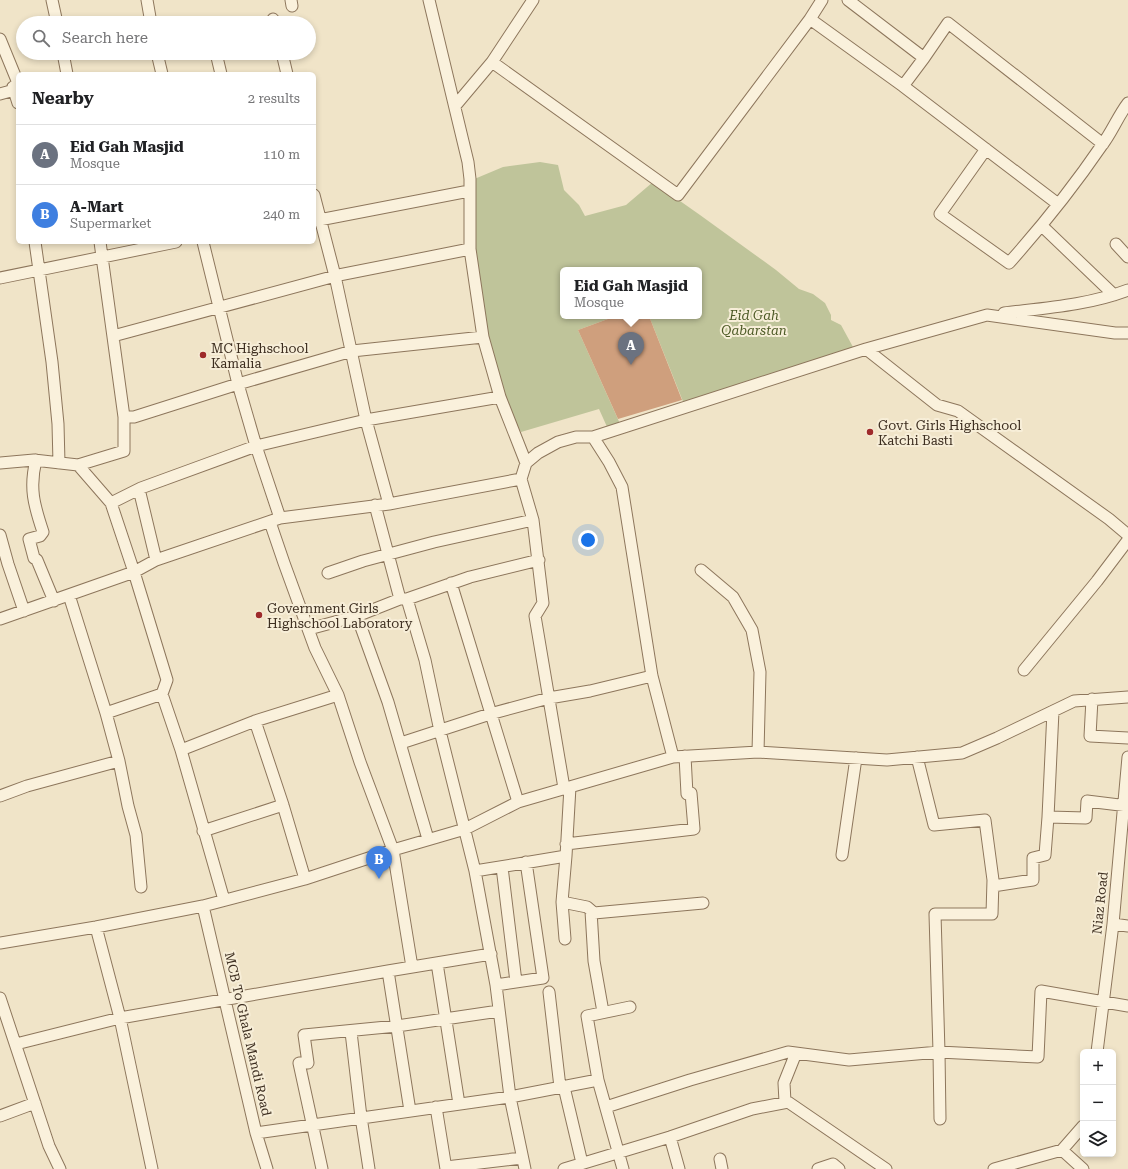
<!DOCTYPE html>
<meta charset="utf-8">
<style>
:root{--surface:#fff;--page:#f6f6f6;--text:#202124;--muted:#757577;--line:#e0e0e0;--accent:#9e2a2b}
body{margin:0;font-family:"Roboto Serif",serif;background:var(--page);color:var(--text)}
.controls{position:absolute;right:12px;bottom:12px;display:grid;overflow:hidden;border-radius:6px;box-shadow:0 2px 6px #0003}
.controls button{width:36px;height:36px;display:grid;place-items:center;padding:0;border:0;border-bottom:1px solid var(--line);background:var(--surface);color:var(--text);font:20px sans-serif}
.you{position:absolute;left:588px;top:540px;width:14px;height:14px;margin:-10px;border:3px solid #fff;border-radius:50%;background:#1a73e8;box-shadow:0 0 0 6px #1a73e833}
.badge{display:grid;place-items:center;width:26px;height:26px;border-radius:50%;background:var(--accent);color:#fff;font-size:13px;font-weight:700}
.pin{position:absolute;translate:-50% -33px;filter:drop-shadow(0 1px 2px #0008)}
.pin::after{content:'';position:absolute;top:21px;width:14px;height:12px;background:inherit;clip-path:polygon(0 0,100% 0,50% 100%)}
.popup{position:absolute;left:560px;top:267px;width:142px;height:52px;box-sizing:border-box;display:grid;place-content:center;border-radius:6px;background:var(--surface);filter:drop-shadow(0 1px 3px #0005);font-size:13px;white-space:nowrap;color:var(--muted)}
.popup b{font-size:15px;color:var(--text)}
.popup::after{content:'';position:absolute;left:50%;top:100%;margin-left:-8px;border:8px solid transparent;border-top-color:var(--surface)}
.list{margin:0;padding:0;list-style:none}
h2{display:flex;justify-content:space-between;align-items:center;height:52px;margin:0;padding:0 16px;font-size:17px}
h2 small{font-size:13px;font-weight:400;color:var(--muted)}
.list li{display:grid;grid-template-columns:26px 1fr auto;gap:12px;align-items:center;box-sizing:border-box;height:60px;padding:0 16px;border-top:1px solid var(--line)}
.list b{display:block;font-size:15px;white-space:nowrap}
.list p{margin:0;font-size:13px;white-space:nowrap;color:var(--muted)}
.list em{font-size:13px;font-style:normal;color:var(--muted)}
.icon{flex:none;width:22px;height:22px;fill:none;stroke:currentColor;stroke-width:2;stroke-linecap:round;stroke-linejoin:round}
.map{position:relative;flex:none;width:1128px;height:1169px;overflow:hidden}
.search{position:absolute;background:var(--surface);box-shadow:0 2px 6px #0003;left:16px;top:16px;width:300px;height:44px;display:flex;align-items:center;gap:10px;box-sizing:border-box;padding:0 14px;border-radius:22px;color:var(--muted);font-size:15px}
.panel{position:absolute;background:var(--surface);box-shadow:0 2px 6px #0003;left:16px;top:72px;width:300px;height:172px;border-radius:6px}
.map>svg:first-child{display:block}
.cemetery{fill:#bfc49a}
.building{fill:#cf9f7d}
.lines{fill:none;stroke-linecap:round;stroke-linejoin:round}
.minor-casing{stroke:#8d765c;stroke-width:13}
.minor{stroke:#faf1dc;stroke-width:11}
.poi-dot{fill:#9e2a2b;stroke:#f7eed8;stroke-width:1.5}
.labels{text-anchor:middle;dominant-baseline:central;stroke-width:4;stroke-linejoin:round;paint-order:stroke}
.park-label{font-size:13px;font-style:italic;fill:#4d5a26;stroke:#f7eed8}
.poi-label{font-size:13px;fill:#3d2e20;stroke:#f7eed8;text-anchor:start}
.street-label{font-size:13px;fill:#3d2e20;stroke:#f7eed8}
</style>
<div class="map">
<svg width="1128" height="1169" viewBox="0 0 1128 1169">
<rect width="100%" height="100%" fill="#f0e4c8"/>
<path class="cemetery" d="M540 162 558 165 564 190 579 205 585 216 626 205 653 182 700 215 776 270 799 289 813 294 825 303 831 315V320L841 325 853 347 684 404 649 316H699V270H563V316H616L578 330 621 426 608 429 599 409 521 432 503 398 485 328 474 250 472 180 503 167Z"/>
<path class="building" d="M616 316H649L682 400 618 419 578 330Z"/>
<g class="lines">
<defs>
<path id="minor" d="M52 0 57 23
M147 0 151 23
M291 0 292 6
M429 0 468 162 470 179V249L483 337 500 397 526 463
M848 0 924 58
M273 19 274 23
M810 19 822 0
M0 39 18 83
M63 53 67 74
M157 53 162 74
M216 53 221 74
M282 53 287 74
M492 62 678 195 810 19 903 86 1058 204
M18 84 13 87 18 103
M903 86 924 58 948 23 1103 144
M0 94 18 89
M455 106 492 62 533 0
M986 149 940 214 1009 263C1043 225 1074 186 1102 145 1112 132 1118 116 1128 103
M314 195 335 276 366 420 389 504
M314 221 469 191
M1042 226 1114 295
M35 242 52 362 58 424 59 463
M100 242 124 417H134L238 384 352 351 483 337
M203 242 238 384 256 446 280 518
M1116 244 1128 257
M0 278 176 242
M1004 313C1045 308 1089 305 1128 290
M113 336 339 275 470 249
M866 349 937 405 958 411 1109 519 1128 535
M593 437 866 349 987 315 1115 333H1128
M36 460C29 488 34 505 43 532L40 536 29 539 34 558 37 560 54 601
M0 463 34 460 78 465 124 451V417
M78 465 111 503 134 572 167 680 162 694 181 750 224 900
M139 489 156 560
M111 503 141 488 256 446 366 420 500 397
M375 505 400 599
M270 522 284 563 315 648 338 695 360 762 393 850 412 967
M0 535 8 564 24 611
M701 570 733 597 752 630 760 672 758 752
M328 573 363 561 434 542 533 520
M451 583 518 802
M69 595 106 713 162 694
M407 599 425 660 440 731 475 871 496 985 510 1097 525 1169
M357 616 388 702 428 839
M0 619 134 572 156 560 280 518 389 504 521 479
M309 629 357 616 400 599H407L470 577 539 560
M1024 670 1097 581 1128 540
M1092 699 1090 736 1128 738
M255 721 283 805 305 879
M401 743 490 714 549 698 590 691 652 676
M181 750 255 721 338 695
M119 761 128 806 136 835 141 887
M564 788 535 616 543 603 533 520 521 479 526 463 538 453 558 442 576 437H593L609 462 622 487 652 676 673 757 758 752 887 760 962 753 997 738 1074 701 1128 697
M0 796 27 786 119 761 106 713
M1048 817 1086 818 1087 801 1128 806
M203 831 283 805
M566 844 694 829 691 793 687 794 685 756
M842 855 856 758
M566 856 562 902 587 907 594 913 703 903
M502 867 516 982
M475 871 566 856 570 787
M993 886 1033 880V858L1045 855 1048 817 1053 711
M562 902 565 939
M203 906 256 1133 267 1169
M591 911 594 961 603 1012
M1113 924 1128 926
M96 927 120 1018 152 1169
M0 943 96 927 203 906 305 879 393 850 465 829 518 802 673 757
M437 963 459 1104
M388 971 410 1111
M496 985 543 978 526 862
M549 992 560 1087
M0 998 49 1146 60 1169
M351 1032 361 1117 369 1169
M16 1044 120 1018 388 971 491 954
M1097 1052 1113 924 1128 757
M564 1087 582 1163
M785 1102 784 1083 796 1053
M436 1107 446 1169
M606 1107 690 1080 788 1052 849 1060 939 1052 935 914H992L993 880 985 820 934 825 917 757
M0 1116 35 1103
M940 1119 939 1052 1038 1057 1041 991 1128 1006
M256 1133 510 1097 598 1080
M670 1137 679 1169
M1062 1150 1083 1169
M720 1159 722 1169
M446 1167 522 1158
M322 1169 299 1063H308L304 1035 397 1026 499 1011
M564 1169 670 1137 752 1109 788 1102 886 1169
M623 1169 598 1080 587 1016 630 1007
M818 1169 833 1164 839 1169
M994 1169 1062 1150 1083 1126"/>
</defs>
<use href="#minor" class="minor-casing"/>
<use href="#minor" class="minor"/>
</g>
<g class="poi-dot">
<circle cx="203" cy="355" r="4"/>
<circle cx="870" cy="432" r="4"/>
<circle cx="259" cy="615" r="4"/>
</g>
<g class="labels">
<g class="park-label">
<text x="754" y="315">Eid Gah<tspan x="754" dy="15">Qabarstan</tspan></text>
</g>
<g class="poi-label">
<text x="211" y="348">MC Highschool<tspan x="211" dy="15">Kamalia</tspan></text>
<text x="878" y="425">Govt. Girls Highschool<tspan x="878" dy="15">Katchi Basti</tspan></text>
<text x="267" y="608">Government Girls<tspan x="267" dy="15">Highschool Laboratory</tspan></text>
</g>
<g class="street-label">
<text transform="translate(1100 903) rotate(-84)">Niaz Road</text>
<text transform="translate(248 1034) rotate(77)">MCB To Ghala Mandi Road</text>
</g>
</g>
</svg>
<div class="controls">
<button>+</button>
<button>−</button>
<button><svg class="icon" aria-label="layers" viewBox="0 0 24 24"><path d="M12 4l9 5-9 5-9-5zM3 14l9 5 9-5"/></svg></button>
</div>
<div class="you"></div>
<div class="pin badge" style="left:631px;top:365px;background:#6b7280">A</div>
<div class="popup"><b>Eid Gah Masjid</b>Mosque</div>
<div class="pin badge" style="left:379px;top:879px;background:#3f7fe0">B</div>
<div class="search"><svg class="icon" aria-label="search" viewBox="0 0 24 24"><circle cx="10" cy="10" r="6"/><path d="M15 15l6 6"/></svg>Search here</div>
<section class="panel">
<h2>Nearby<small>2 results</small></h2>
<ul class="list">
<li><span class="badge" style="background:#6b7280">A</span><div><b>Eid Gah Masjid</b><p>Mosque</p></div><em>110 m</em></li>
<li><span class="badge" style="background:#3f7fe0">B</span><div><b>A-Mart</b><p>Supermarket</p></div><em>240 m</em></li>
</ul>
</section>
</div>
